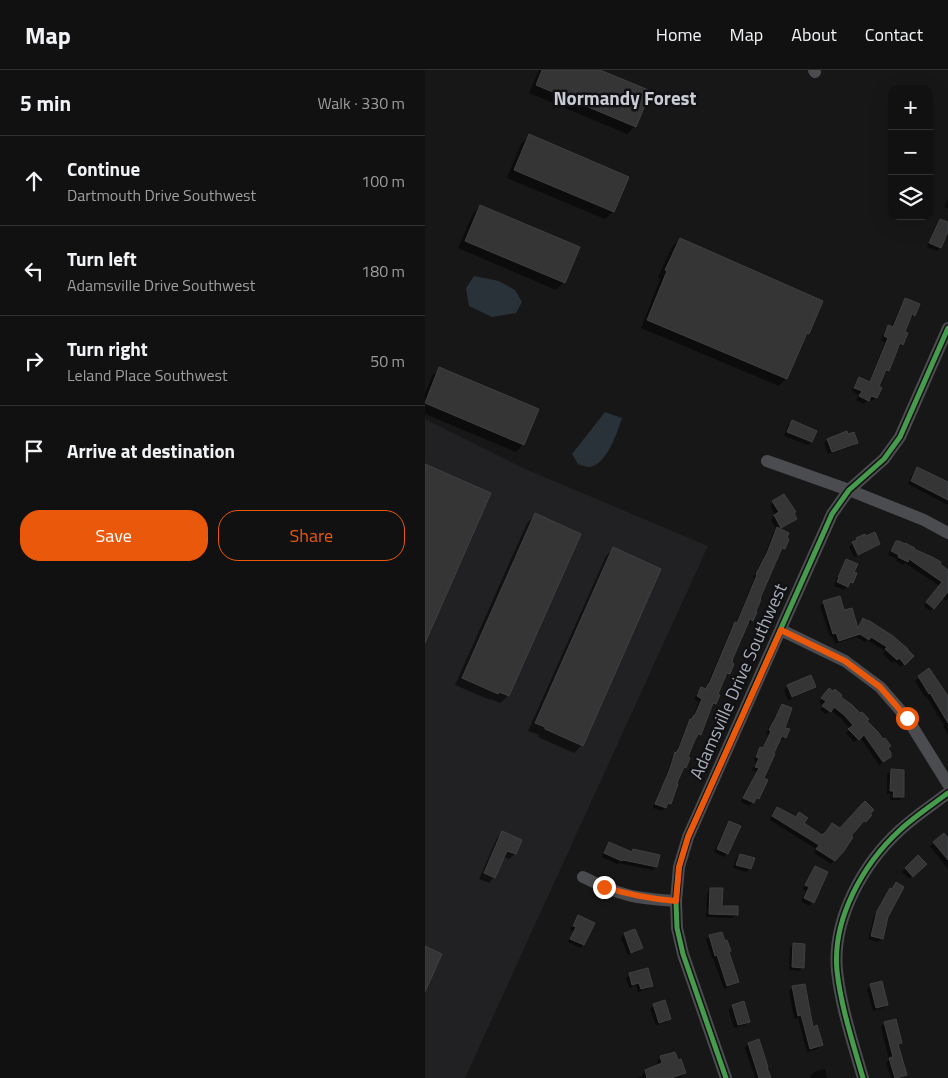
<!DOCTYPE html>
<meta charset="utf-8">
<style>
:root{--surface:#111;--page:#1a1a1a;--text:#f1f3f6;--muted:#9c9d9f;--line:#303131;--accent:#ea580c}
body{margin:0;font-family:"Titillium Web",sans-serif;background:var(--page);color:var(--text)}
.controls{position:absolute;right:15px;top:15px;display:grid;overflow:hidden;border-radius:10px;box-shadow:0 5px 20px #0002}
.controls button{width:45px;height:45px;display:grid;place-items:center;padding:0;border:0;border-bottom:1px solid var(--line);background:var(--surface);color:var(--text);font:25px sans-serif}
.stop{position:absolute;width:15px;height:15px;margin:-11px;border:4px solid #ea580c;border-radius:50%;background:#fff}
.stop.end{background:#ea580c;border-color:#fff;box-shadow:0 1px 5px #0008}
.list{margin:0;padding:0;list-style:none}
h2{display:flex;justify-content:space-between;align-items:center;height:65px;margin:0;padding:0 20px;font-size:21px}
h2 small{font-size:16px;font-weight:400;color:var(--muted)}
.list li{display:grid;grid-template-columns:32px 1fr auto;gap:15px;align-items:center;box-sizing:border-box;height:90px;padding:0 20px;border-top:1px solid var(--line)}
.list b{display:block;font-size:19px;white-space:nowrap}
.list p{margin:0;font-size:16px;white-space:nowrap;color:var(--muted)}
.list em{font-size:16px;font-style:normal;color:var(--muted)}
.actions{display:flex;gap:10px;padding:15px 20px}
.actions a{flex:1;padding:11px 0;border:1px solid var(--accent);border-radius:20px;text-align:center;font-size:18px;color:var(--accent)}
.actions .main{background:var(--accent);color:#fff}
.icon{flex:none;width:28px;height:28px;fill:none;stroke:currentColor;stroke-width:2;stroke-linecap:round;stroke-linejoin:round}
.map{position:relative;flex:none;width:523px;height:1008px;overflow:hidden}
header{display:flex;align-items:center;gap:30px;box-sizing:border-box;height:70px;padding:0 25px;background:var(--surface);border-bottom:1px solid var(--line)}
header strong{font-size:24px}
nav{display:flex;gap:28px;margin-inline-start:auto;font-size:18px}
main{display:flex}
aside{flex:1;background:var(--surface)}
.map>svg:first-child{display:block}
.built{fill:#212123}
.water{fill:#2a3239}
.shadow{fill:#0007}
.building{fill:#353536;stroke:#3f4043}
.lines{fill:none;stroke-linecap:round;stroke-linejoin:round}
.minor{stroke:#4b4c50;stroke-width:12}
.cycleway-casing{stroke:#111113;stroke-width:8}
.cycleway{stroke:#469c4c;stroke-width:5}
.route{stroke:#ea580c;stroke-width:6}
.labels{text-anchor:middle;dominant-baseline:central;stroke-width:5;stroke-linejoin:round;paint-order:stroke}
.street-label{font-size:18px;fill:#a8adb8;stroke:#111113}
.neighbourhood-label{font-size:19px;font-weight:bold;fill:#c9ccd4;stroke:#111113}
</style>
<header>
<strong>Map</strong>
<nav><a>Home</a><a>Map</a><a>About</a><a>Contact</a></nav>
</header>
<main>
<aside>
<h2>5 min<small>Walk · 330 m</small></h2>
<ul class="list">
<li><svg class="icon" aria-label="ahead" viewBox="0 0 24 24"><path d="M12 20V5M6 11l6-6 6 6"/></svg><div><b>Continue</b><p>Dartmouth Drive Southwest</p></div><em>100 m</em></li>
<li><svg class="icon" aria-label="left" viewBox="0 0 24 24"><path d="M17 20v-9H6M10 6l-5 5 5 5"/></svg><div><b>Turn left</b><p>Adamsville Drive Southwest</p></div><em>180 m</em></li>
<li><svg class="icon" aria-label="right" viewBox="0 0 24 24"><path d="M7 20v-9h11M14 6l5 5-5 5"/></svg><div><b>Turn right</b><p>Leland Place Southwest</p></div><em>50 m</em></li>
<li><svg class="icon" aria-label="arrive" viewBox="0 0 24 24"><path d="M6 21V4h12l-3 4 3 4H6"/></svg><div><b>Arrive at destination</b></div></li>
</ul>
<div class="actions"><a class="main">Save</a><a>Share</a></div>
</aside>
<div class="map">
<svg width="523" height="1008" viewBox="0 0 523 1008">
<rect width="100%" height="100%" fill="#171717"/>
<path class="built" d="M0 349 98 398 283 476 40 1008H0Z"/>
<path class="water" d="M49 206 74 211 90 220 97 232 91 243 67 247 44 236 41 218Z
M180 342 197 348C192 363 182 394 165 397 161 397 156 395 153 394L147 384Z"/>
<path class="shadow" d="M114 0H172L210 56 202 64 104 23Z
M104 66 202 107 188 142 180 149 82 108 96 74Z
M523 129V139L519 137Z
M55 136 139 212 131 220 33 178 48 144Z
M515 150 523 154V167L520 169H519L515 178 512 181 502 177 512 154Z
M255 169 383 263 380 266 361 308 354 316 216 258 235 209 233 207 247 177Z
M480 230 489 245 485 249 484 248 478 263 477 273 469 272 476 275 474 278 472 277 463 301 460 304H458L452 317 455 318 451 328 447 331 443 329 439 334 431 330 434 325 427 321 431 312 435 308 444 313 460 272 456 270 460 260 464 257 466 258 477 233Z
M15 298 98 374 91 382 0 344V323L7 306Z
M367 352 386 372 383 375 359 366 363 355Z
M402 370 431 373 428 376 403 384 399 373Z
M493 399 523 415V435L483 414 489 402Z
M348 432 368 444 371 448 367 452 353 460 351 476 357 479 355 482 334 526 327 550 324 554 322 553 307 588 304 603 282 632 288 635 286 637 274 664 268 672 260 697 256 700 245 733 237 741 228 738 241 706 247 687 251 683 262 654 268 647 274 632 269 629 273 622 276 618 279 620 281 617 307 557 311 553 329 509 328 508 339 487 348 463 351 459 346 450 350 445 345 436Z
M110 445 154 465 83 626 75 633 66 629 65 630 30 615 102 453Z
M432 469 453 473 450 477 429 487 424 477Z
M471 473 513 495 523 502V529L521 531 517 528 505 541 499 536 515 516 480 493 478 495 471 491 472 489 463 485 467 477Z
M188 479 157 675 149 683 113 667 114 665 103 661 181 486Z
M422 490 428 502 426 512 419 520 409 516 411 511 410 510 418 494Z
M399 532 418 542 432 559 438 550 487 586 476 597 469 591 467 593 458 584 460 581 442 570 440 572 431 567 410 574 407 566 405 567 395 536Z
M504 600 523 631V665L518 656 519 655 501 626 500 627 490 611Z
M363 616 389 617 386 620 363 630 359 620Z
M400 623 414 627 441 651 462 678 461 690 454 695 435 667 429 672 421 663 425 659 416 648 405 640 401 644 395 640 398 636 394 632Z
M358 636 360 667 357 670 354 669 337 708 333 728 324 736 316 732 331 702 327 700 331 692 329 690 332 682 336 679H337L343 665 341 664 344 657 354 639Z
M466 701 478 727 474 730H465L466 724H462V704Z
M352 739 397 766 415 759 443 744 445 746 436 755 435 754 424 766 409 790 406 794 389 783 391 779 345 750 348 742Z
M304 752 302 783 299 787 289 782 301 756Z
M77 763 96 771 90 784 84 789 78 787 69 807 64 813 54 809 72 768Z
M523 770V799L505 776 509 773Z
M185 773 206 783 208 780 231 796 228 800 193 793 192 794 177 787 181 777Z
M315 785 325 799 321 802 308 798 311 789Z
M493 786 500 794 484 809 477 802Z
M390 797 388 832 384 836 376 831 381 821 378 819 387 801Z
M471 814 457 868 453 872 443 869 449 846 462 823Z
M285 819 296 837 312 845 308 848 281 847 282 823Z
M154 846 158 875 155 878 143 872 148 861 145 860 150 850Z
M210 860 217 878 213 881 203 885 196 868 199 864Z
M285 866 303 882 313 912 309 915 299 919 288 888H287L281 870Z
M369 874 378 897 374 901 364 900 365 878Z
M205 905 227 915 223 919 213 922 211 915 204 918 201 908Z
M446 915 462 935 458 938 448 941 442 919Z
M368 917 387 958 396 975 393 979 382 982 373 948 369 949 364 921Z
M318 933 324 951 320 955 309 958 304 940 307 936Z
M229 935 245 948 241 952 231 955 225 939Z
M460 953 475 973 473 976 481 1005 477 1008H466L461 993 464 990 456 956Z
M334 971 345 1008H330L320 978 323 974Z
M236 987 259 1003 256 1007 251 1008H211L217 1006V1005L220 1001 234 996 232 991Z
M400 999 402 1008H386L385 1006 389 1002Z"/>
<path class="building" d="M117 0H175L226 21 211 57 111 15Z
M104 64 204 107 189 142 89 100Z
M55 135 155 177 140 213 40 171Z
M515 149 523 152V162L516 178 504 173Z
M255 168 398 231 384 264 382 263 362 309 222 250 242 201 240 200Z
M480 228 495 234 490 246 487 244 480 262 483 263 478 275 475 273 464 301 461 300 454 316 457 318 452 328 446 326 444 331 434 326 437 321 429 318 434 307 445 312 463 268 459 266 463 255 468 257Z
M14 297 114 339 99 375 0 333Z
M367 350 392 361 387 372 362 362Z
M422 361 423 364 429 362 433 373 407 382 402 369Z
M0 394 66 423 0 573Z
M492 397 523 412V430L486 411Z
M359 424 371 442 369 443 372 449 356 458 349 445 354 442 347 431Z
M110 443 156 464 84 626 74 622 73 624 37 608Z
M352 457 364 463 362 468 364 469 360 479 357 478 336 526 335 532 331 541 332 542 328 551 325 549 308 588 307 593 309 594 305 604 302 603 293 624 295 625 291 634 288 633 276 665 273 664 269 672 263 687 265 688 261 698 259 697 252 713 253 714 246 734 243 733 241 738 230 734 244 701 250 682 251 683 254 678 265 649 266 650 269 645H270L277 629 272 626 276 617 281 619 283 614H284L310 552 312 553 332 505 331 504 342 483Z
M450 462 455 474 433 485 427 472 432 470 431 468 440 464 441 466Z
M471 471H474L480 474V473L490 478 489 479 507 487 516 492 515 494 523 500V522L509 539 501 532 517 512 484 489 483 492 473 487 474 485 466 481Z
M188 477 236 499 158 676 120 659V657L110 653Z
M421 489 433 494 429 502 432 503 428 513 425 512 423 517 412 512 414 507H413Z
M415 526 419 540 427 538 433 558 438 548 443 551V550L468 566 483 579H482L489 586 480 595 474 588 472 590 460 579 462 577 446 567 444 570 435 564 414 571 411 563 408 564 398 531Z
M504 598 523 626V653L505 623 504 624 493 606Z
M386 605 391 617 367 627 362 615Z
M404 618 408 621 410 619 417 625 416 627 427 635 435 643 437 642 444 649 442 651 453 662 458 669 460 668 466 676 463 678 466 683V687L458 692 439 665 434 670 423 659 428 655 419 645 409 637 406 642 397 636 401 631 396 628Z
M357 634 367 638 360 658 365 659 361 668 357 666 349 683 350 684 339 708 343 710 334 729 331 728 329 733 318 728 334 698 330 697 334 688 331 687 335 677 338 678 346 661 344 660 348 652V653Z
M466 699 479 700V727H468L469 721H465Z
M440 731 449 740 445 744 447 745 441 752 439 751 426 766 428 767 419 781 410 791 391 779 394 775 347 746 352 737 371 747 374 742 383 748 379 753 397 765 399 763H400L407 753 415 758 436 735Z
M304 751 316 756 303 784 292 779Z
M77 761 97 770 91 784 82 781 70 808 59 803Z
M519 763 523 768V790L508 772Z
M184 772 207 782 208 779 235 785 232 797 198 790 197 791 179 783Z
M315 784 330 788 326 799 311 795Z
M493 785 502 794 488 807 480 798Z
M390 796 403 802 389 833 379 828 384 817 380 815Z
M471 812 479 817 463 847 458 869 446 866 452 841 465 818 467 819Z
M285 818H298L297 836H313V845L284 844Z
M153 845 170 853 159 875 145 869 151 857 148 856Z
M210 859 218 878 206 883 199 863Z
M297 862 300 871 302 870 306 881 304 882 314 912 302 916 292 885 290 886 284 865Z
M368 873 380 874 379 898 367 897Z
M0 876 17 884 0 922Z
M223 898 228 916 216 919 214 913 207 915 204 903Z
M457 911 463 935 451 938 445 914Z
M380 914 388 957 392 955 398 975 385 979 376 945 373 946 367 916Z
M240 930 246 949 234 953 228 934Z
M319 931 325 952 313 955 307 935Z
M471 949 477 973 473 974 482 1005 472 1008H470L464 988 468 987 459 952Z
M334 969 343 997H342L346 1008H334L323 973Z
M250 982 253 990 256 989 261 1003 246 1008H222L220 1000 237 993 235 986Z"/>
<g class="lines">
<path class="minor" d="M389 0 390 2
M342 391 424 420 499 450 523 463
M356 560 420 591 455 617 482 648 523 714
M158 807C172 814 187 821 203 825 218 829 235 830 251 831
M301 1008 258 884 252 858 251 831 254 797 263 767 407 444 424 420 459 389 475 367 523 258
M438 1008C428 973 416 937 412 901 407 849 438 794 475 760 489 747 507 735 523 723"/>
<defs>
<path id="cycleway" d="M301 1008 258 884 252 858 251 831 254 797 263 767 407 444 424 420 459 389 475 367 523 258
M438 1008C428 973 416 937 412 901 407 849 438 794 475 760 489 747 507 735 523 723"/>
</defs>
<use href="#cycleway" class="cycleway-casing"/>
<use href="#cycleway" class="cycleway"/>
</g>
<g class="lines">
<path class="route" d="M179 817C205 825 224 829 251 831L254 797 263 767 356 560 420 591 455 617 482 648"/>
</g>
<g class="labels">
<g class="street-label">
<text transform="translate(313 611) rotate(-66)">Adamsville Drive Southwest</text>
</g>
<g class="neighbourhood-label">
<text x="200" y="27">Normandy Forest</text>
</g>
</g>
</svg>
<div class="controls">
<button>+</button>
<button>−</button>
<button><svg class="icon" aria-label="layers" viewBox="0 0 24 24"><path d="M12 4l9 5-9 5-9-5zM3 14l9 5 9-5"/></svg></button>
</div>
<div class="stop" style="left:482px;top:648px"></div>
<div class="stop end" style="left:179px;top:817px"></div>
</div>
</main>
